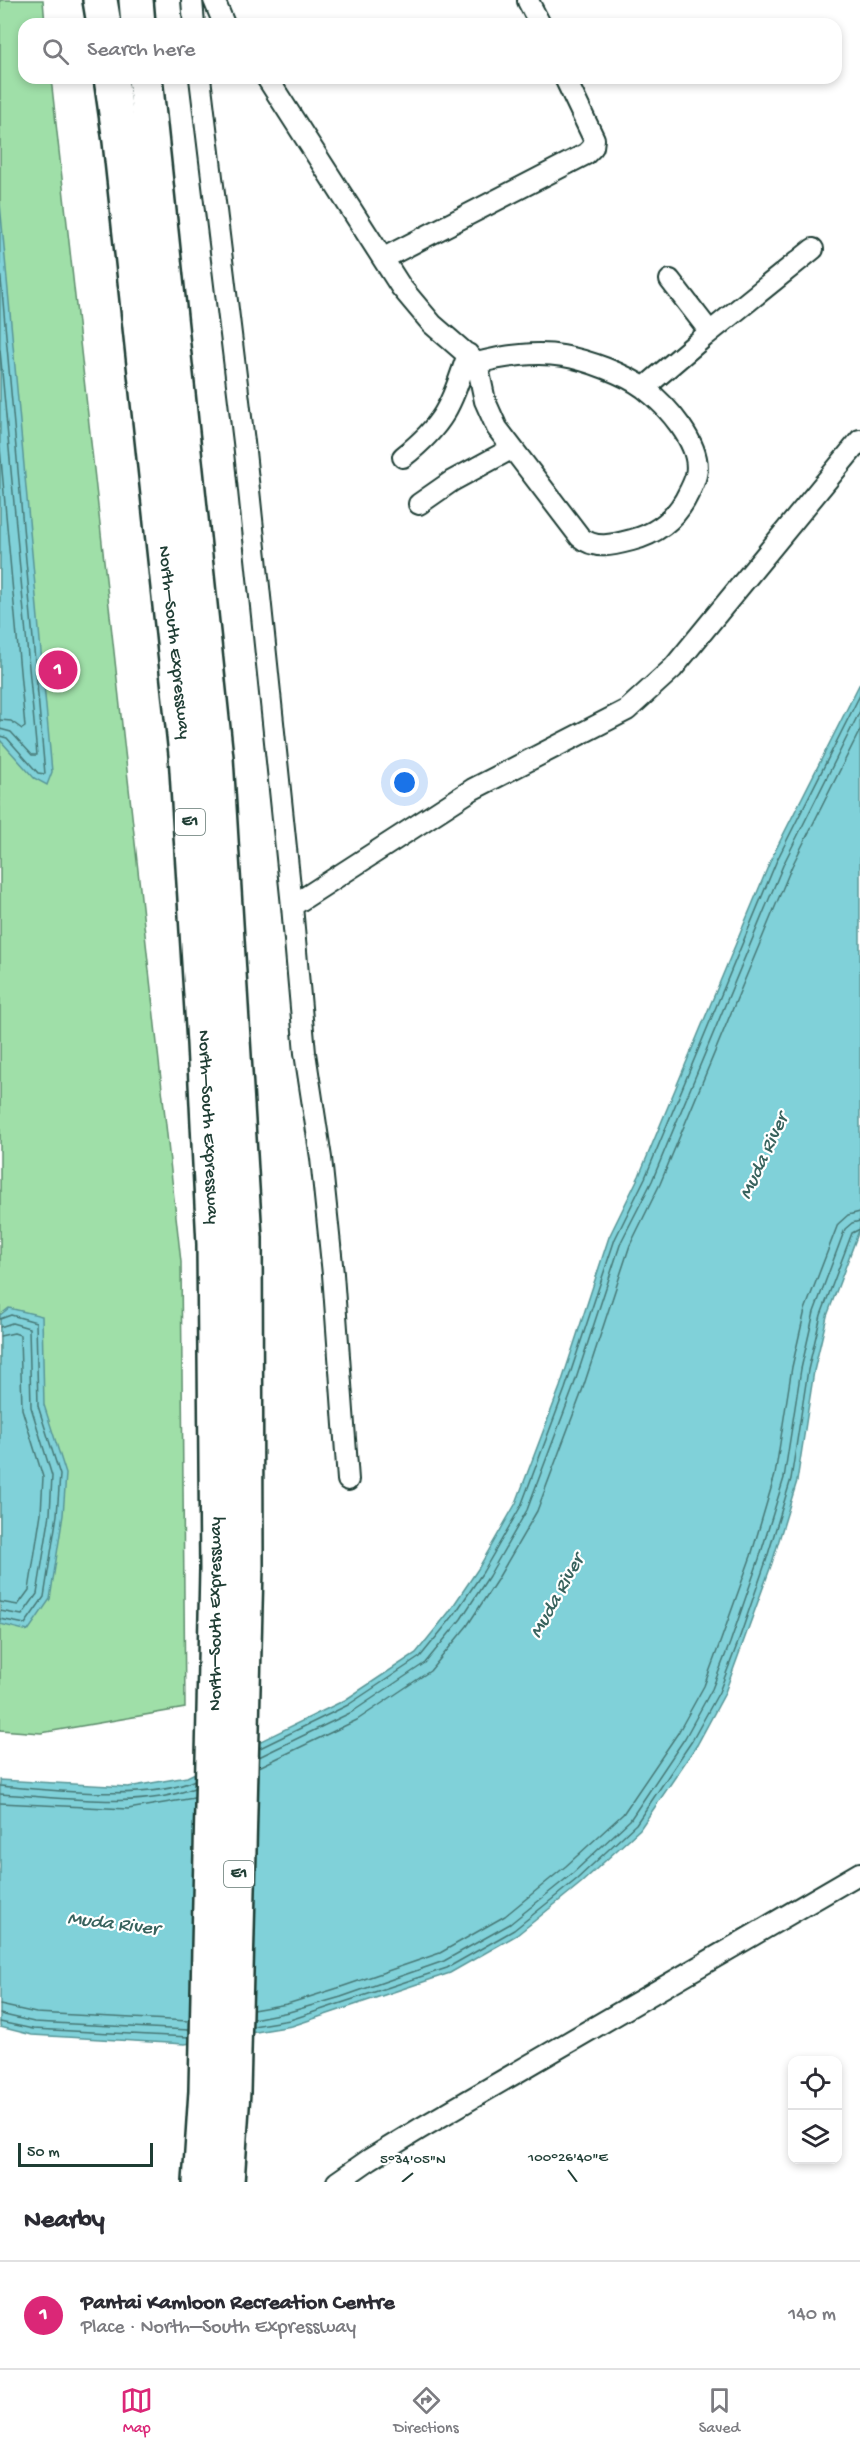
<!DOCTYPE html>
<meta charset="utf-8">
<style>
:root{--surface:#fff;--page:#f7f7f7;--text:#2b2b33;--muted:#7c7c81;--line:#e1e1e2;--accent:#db2777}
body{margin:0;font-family:"Gochi Hand",sans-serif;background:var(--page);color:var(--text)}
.controls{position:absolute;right:18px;bottom:18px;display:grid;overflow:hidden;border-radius:12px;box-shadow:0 3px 9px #0003}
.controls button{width:54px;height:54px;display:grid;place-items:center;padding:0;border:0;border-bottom:2px solid var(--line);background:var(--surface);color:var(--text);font:30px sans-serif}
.scale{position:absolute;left:18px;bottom:15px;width:135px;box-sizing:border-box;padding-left:6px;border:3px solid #1f3d34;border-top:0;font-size:16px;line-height:21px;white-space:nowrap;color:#1f3d34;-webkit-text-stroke:4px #fff;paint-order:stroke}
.you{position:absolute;left:405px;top:783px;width:21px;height:21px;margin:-15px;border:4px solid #fff;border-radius:50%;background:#1a73e8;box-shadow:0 0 0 9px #1a73e833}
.badge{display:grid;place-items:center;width:39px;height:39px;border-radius:50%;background:var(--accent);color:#fff;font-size:20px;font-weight:700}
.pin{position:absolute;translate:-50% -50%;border:3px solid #fff;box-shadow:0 2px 6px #0006}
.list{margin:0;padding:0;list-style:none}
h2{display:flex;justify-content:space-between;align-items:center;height:78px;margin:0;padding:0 24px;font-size:26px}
h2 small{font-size:20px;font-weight:400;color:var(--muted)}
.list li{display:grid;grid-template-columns:39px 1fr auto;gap:18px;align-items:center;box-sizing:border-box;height:108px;padding:0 24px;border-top:2px solid var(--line)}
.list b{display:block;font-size:22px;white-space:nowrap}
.list p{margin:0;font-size:20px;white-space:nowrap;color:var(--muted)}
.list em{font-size:20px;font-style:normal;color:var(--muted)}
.icon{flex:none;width:33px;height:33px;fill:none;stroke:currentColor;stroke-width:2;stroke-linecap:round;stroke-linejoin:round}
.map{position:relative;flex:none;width:860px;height:2182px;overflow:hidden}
.search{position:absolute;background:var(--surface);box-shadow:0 3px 9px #0003;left:18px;right:18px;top:18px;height:66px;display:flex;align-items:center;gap:15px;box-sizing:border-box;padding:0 21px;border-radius:18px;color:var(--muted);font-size:22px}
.sheet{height:186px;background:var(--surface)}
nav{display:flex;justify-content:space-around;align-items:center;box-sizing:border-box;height:84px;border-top:2px solid var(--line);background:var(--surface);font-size:16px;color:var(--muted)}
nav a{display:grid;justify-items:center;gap:3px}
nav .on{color:var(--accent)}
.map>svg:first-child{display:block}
.green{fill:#9fdfa8;stroke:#5f8e6e;stroke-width:1.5}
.water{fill:#80d1d9;stroke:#599697;stroke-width:1.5}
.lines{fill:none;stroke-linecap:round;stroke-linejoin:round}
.shore{stroke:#467876;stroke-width:1.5}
.minor-casing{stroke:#1f3d34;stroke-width:24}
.motorway-casing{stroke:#1f3d34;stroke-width:38}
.minor{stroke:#fff;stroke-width:20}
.motorway{stroke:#fff;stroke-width:33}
.ticks{fill:none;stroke:#1f3d34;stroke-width:2}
.labels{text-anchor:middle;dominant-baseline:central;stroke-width:4.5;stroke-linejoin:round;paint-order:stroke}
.shield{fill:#fff;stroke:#627771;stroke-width:1.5}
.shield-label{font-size:16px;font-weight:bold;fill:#1f3d34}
.street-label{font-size:18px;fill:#1f3d34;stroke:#fff}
.water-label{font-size:20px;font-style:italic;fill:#37625d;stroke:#fff}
.ticks-label{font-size:15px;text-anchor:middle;fill:#1f3d34;stroke:#fff;stroke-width:4.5;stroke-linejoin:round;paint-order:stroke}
</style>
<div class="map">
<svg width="860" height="2182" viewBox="0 0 860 2182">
<rect width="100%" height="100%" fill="#fff"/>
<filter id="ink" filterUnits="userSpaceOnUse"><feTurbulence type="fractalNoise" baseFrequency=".0167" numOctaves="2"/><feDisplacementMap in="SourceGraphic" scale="12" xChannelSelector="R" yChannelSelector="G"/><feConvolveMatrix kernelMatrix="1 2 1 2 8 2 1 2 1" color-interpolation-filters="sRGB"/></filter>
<g filter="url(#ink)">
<path class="green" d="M0 0H43L45 24H24V78H51L181 1262 185 1708 41 1733 0 1730Z"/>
<path class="water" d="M0 203 52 772 47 785 34 778 0 740Z
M860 683V1228L827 1316 814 1371 797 1481 772 1563 724 1695 697 1745 640 1829 581 1883 517 1935 450 1973 292 2026 185 2044 32 2035 0 2027V1780L128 1787 187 1777 345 1700 416 1653 449 1612 478 1569 516 1503 560 1387 609 1237 639 1176 772 857Z
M9 1308 42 1316 44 1405 66 1474 63 1515 50 1599 28 1631 0 1624V1315Z"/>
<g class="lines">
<path class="shore" d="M0 268 45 774 38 773 7 738 0 736
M0 350 37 755H32L11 732 0 729
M0 448 25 727 22 729 11 721 0 720
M0 1319 11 1315 36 1322 38 1406 60 1475 57 1515 44 1597 25 1624 0 1619
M0 1327 12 1323 29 1328 31 1407 52 1476 50 1514 37 1594 22 1615 0 1611
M0 1336 14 1333 20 1335 22 1409 43 1477 41 1513 29 1590 18 1605 0 1602
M260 1748 348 1705 420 1657 454 1615 483 1572 521 1506 565 1389 615 1239 645 1178 777 860 860 695
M259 1757 352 1712 425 1663 461 1619 489 1576 527 1510 572 1391 621 1242 652 1181 784 863 860 711
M259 1767 357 1720 430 1671 467 1626 497 1580 537 1511 581 1394 630 1245 660 1184 792 866 860 730
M0 1786C51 1790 149 1802 195 1780
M0 1794C60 1797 138 1810 194 1788
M0 1803 128 1809 194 1798
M0 2005 36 2013 189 2021
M253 2010 287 2004 338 1988 440 1953 505 1916 566 1866 623 1814 678 1733 704 1686 721 1640 751 1556 775 1475 792 1367 805 1310 838 1224 848 1215 860 1212
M0 2014 34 2022 189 2030
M253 2019 289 2012 341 1997 444 1961 510 1924 573 1873 630 1820 685 1738 712 1689 730 1643 759 1559 784 1478 801 1369 814 1312 845 1229 852 1223 860 1221
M0 2022 33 2029 189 2037
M253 2026 290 2020 447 1968 514 1930 577 1879 636 1824 692 1741 719 1692 737 1645 766 1561 791 1479 808 1370 821 1315 852 1233 860 1229"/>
<defs>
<path id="minor" d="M192 0 194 24
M214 0 224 24
M528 1 540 24
M200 78 244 442 292 906 305 1053 321 1158 333 1274 348 1480
M267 78 401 287 432 324 477 363 485 401 497 428 580 537C595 550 613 545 632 540 655 534 673 521 685 500 689 492 694 484 696 475 703 445 666 405 644 388 625 374 587 360 563 356 535 351 504 356 477 363
M384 258 586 154 593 147 594 139 565 78
M670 280 710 332
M644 388 705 336 813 249
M403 457C446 423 451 404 468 354
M419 504 452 481 511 449
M292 906 473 789 627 710 673 668 860 440
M337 2182 370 2159 421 2128 860 1873"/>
<g id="motorway">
<path d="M100 0 104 24"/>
<path d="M136 0 138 24"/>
<path id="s1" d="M111 78 120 141 186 754 204 1043 214 1244 217 1569 206 2091 200 2182"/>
<path d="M145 78 216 758 245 1238 246 1566 233 2092 227 2182"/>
</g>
</defs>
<use href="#minor" class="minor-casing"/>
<use href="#motorway" class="motorway-casing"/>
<use href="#minor" class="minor"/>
<use href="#motorway" class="motorway"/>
</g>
</g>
<path class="ticks" d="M568 2170 577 2182M402 2182 413 2173"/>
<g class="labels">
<g class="shield">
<rect x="175" y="809" width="30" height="26" rx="4.5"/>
<rect x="224" y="1861" width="30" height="26" rx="4.5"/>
</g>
<g class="shield-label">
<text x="190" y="822">E1</text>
<text x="239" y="1874">E1</text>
</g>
<g class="street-label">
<text stroke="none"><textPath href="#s1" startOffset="568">North–South Expressway</textPath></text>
<text stroke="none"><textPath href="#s1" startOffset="1054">North–South Expressway</textPath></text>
<text transform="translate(216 1614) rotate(-90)">North–South Expressway</text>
</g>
<g class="water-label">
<text transform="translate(765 1157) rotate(-65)">Muda River</text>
<text transform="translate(558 1597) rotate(-61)">Muda River</text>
<text transform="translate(113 1925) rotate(7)">Muda River</text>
</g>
</g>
<g class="ticks-label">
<text x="568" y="2161">100°26'40"E</text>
<text x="413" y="2163">5°34'05"N</text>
</g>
</svg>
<div class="controls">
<button><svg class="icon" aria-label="locate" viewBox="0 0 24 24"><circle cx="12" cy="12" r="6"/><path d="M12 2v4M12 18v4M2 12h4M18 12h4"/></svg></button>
<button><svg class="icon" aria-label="layers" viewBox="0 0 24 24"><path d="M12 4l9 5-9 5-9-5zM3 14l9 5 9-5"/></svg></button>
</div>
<div class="scale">50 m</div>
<div class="you"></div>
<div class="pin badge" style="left:58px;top:670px">1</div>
<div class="search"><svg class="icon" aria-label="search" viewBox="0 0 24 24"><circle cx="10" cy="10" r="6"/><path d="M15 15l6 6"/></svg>Search here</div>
</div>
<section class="sheet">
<h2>Nearby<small></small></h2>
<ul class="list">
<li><span class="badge">1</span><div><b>Pantai Kamloon Recreation Centre</b><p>Place · North–South Expressway</p></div><em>140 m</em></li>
</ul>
</section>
<nav>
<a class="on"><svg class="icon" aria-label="map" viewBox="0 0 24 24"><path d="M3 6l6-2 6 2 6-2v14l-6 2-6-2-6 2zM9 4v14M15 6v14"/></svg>Map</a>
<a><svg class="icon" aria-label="directions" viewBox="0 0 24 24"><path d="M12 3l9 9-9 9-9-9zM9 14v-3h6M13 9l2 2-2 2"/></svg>Directions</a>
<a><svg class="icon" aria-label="saved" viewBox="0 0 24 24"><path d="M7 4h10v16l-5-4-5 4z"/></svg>Saved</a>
</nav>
